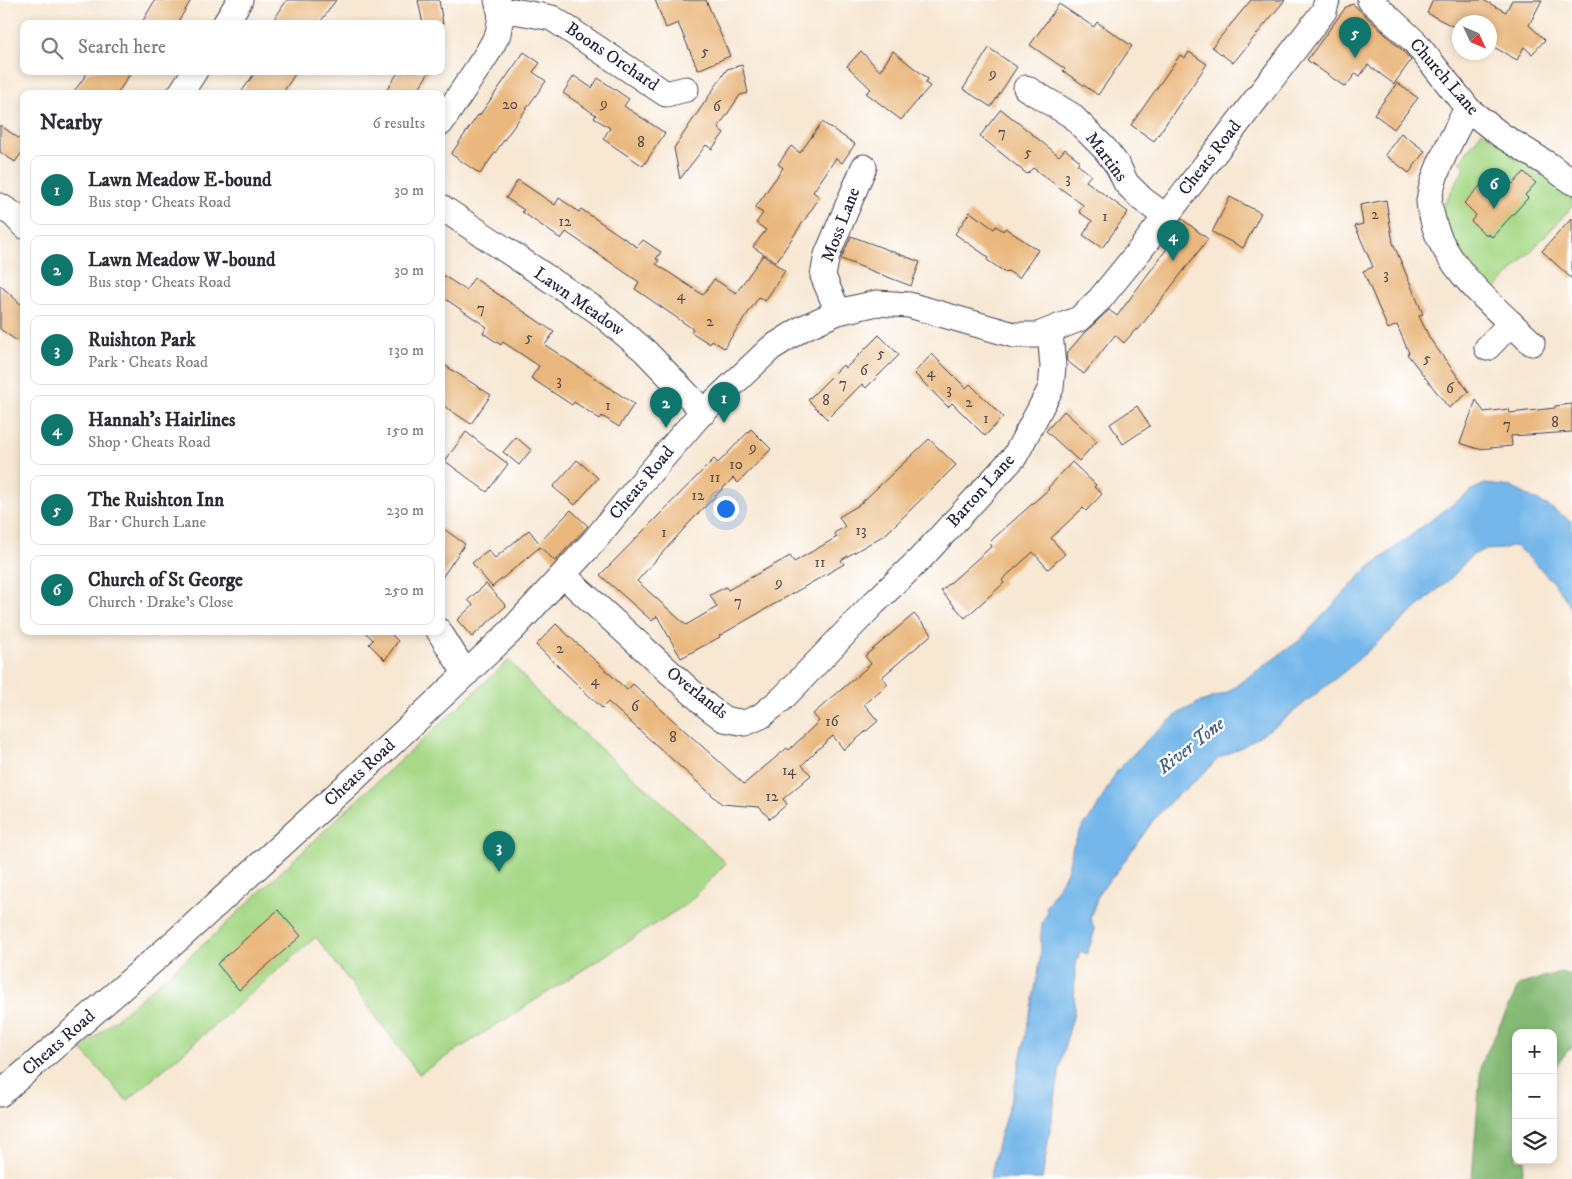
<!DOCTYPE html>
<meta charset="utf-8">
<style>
:root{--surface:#fff;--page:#f7f7f7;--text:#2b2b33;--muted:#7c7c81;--line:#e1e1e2;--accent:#0f766e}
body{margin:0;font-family:"IM FELL DW Pica",serif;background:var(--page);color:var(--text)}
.controls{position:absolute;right:15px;bottom:15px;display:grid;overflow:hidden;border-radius:10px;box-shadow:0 2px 8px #0003}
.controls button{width:45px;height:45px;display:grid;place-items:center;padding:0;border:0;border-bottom:1px solid var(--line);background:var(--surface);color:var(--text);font:25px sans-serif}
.compass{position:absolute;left:1452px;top:15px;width:45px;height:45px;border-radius:50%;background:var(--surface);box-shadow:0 2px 8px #0003;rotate:134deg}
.you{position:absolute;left:725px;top:508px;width:18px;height:18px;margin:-12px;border:4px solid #fff;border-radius:50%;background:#1a73e8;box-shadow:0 0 0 8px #1a73e833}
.badge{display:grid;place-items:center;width:32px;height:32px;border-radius:50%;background:var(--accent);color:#fff;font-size:16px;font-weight:700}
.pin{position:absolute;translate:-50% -41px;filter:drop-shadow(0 1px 2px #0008)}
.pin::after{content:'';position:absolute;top:26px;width:18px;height:15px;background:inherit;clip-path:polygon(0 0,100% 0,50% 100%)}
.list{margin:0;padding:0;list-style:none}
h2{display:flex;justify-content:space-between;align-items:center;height:65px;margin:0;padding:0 20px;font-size:21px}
h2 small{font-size:16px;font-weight:400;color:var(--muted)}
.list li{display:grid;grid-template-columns:32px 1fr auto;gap:15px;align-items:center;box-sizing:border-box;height:70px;margin:0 10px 10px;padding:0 10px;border:1px solid var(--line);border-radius:10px}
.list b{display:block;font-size:19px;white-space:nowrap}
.list p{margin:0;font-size:16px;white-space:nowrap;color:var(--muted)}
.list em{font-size:16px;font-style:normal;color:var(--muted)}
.icon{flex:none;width:28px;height:28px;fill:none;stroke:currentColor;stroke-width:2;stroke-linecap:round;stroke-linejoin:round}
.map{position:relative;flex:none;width:1572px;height:1179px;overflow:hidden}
.search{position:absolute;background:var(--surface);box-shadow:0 2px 8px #0003;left:20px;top:20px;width:425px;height:55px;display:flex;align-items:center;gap:12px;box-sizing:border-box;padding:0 18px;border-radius:10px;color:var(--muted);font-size:19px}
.panel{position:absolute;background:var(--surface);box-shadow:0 2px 8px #0003;left:20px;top:90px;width:425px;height:545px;border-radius:10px}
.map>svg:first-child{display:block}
.green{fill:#a7d988;stroke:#647e62}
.forest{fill:#85b974;stroke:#546e58}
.water{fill:#74b7ea;stroke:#4b6c92}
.building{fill:#eab87e}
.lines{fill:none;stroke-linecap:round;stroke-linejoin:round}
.minor-casing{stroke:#424052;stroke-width:27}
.minor{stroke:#fff;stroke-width:25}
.labels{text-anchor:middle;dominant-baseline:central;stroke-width:4.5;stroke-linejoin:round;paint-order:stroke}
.number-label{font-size:15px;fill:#54484c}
.street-label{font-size:18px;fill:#22223b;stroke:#fff}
.water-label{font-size:19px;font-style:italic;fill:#435e81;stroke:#fff}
</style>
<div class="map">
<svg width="1572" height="1179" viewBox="0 0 1572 1179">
<rect width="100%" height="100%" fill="#fff"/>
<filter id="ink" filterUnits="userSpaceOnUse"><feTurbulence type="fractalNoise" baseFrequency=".02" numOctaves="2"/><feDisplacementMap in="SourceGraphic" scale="10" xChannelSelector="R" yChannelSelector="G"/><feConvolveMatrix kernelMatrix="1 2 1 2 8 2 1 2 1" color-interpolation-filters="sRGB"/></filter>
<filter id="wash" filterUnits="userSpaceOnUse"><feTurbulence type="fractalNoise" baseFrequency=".0096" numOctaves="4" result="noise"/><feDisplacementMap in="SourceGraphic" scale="20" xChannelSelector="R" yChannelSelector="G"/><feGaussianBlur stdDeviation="1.12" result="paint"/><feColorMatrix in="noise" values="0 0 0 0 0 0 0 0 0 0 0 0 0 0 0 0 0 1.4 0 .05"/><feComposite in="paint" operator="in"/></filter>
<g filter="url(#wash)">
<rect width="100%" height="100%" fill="#f7e7d3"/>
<path class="green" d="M1482 131 1572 192V207L1493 292 1469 262 1452 244 1441 215 1446 201 1465 167 1460 162Z
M509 660 542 698 654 795 726 863 688 903 419 1074 316 937 127 1101 81 1049 211 938 342 814Z"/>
<path class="forest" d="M1560 972 1572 975V1049L1568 1050 1553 1071V1033H1516V1160H1525L1521 1179H1472L1481 1064 1519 985Z"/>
<path class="water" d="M1485 484 1511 487 1548 506 1572 522V610C1562 590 1549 577 1533 562 1527 556 1522 551 1515 546L1502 549 1484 550 1471 556 1451 578 1345 671 1278 724 1242 747 1219 758 1201 776 1172 800 1152 822 1116 873 1100 891 1090 918 1095 930 1087 954 1080 951 1075 968 1074 1013 1062 1056 1042 1179H990L1000 1135 1014 1090 1038 974 1041 951V934L1042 923 1047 913 1046 907 1067 872 1073 846 1083 826 1094 813 1117 771 1144 743 1179 713 1198 703 1226 693 1299 641 1365 571 1427 523 1474 489Z"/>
<g id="blocks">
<path class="building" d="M155 0H191L177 24H141Z
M287 0H336L321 21 325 24H271Z
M418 0H439L443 24H423Z
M655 0H706L730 56 698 70 678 23 666 28Z
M1251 0H1285L1233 63 1212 47Z
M1433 0H1483L1506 12 1512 0H1542L1529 25 1545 40 1532 54 1524 47 1517 60 1490 45V22H1460V30L1427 13Z
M1059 4 1094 27 1097 22 1132 46 1098 95 1063 71 1065 69 1030 45Z
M1353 4 1404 52 1411 60 1394 84 1368 65 1360 76 1356 73 1345 87 1307 60 1346 7Z
M989 48 1017 67 991 107 963 89Z
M861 51 880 71 893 51 928 79 925 83 930 86 901 120 866 93 871 89 847 66Z
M524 52 540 63 533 72 546 81 480 174 451 154 478 115 479 116Z
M1189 52 1207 64 1154 141 1131 125 1180 55 1185 58Z
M742 65 748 93 740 95 718 128 724 133 712 149 706 145 680 179 674 148 727 69Z
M89 71H132L117 94H72Z
M256 71H297L282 94H240Z
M399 71H430L415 94H384Z
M574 76 592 88 598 78 629 99 624 106 665 133 643 166 603 139 610 128 594 118 596 115 563 93Z
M1397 83 1418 98 1394 129 1374 114Z
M1001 109 1059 156 1065 149 1080 161 1077 164 1091 175 1086 181 1128 212 1102 248 1083 235 1092 221 1079 212 1083 205 1033 168 1027 174 980 136Z
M822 122 855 144 842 163 836 158 813 192 820 197 776 262 753 247 766 230 756 223 763 213 755 208 783 168 778 164 791 146 800 153Z
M0 125 24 142V150L15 162 0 152Z
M1401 133 1425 151 1409 173 1385 155Z
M1524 172 1536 183 1525 195 1528 198 1492 237 1488 234 1487 236 1471 221 1476 215 1464 203 1484 182 1489 187 1497 179 1505 187 1510 181 1513 184Z
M518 180 555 205 559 198 579 212 581 209 637 247 643 240 661 252 656 259 659 260 656 264 703 295 714 279 736 293 763 255 785 271 765 301 759 297 724 348 712 340 710 344 691 332 693 329 635 289 639 282 566 232 561 239 522 212 524 210 506 198Z
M1230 197 1261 213 1243 248 1212 232Z
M1386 200 1393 243 1423 314 1419 316 1430 339 1469 392 1449 408 1407 354 1409 353 1397 325 1388 329 1363 271 1373 267 1355 226 1363 224 1360 205Z
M970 212 994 229 996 226 1003 231 1005 228 1038 250 1019 278 1008 271 1006 273 987 260 988 257 955 234Z
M1572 218V279L1542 251Z
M1182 219 1208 239 1138 330 1136 329 1124 343 1115 335 1084 374 1067 361 1066 354 1084 333 1109 310 1117 316 1174 239 1170 235Z
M851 236 920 262 911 286 841 259Z
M441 274 466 290 474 278 554 332 545 345 634 404 619 427 602 416 600 419 574 402 572 405 531 378 539 366 503 342 501 345 483 333 487 327 441 296Z
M0 285 24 307V346L0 329Z
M879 335 899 355 866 388 862 384 827 419 808 400 843 365 846 368Z
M932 354 966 388 970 384 1003 417 985 436 952 403 948 407 914 373Z
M441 363 491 395 471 424 441 404Z
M1476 400 1484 412 1509 409 1510 413 1555 408V406L1572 404V432L1511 436 1512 446 1478 449 1460 443Z
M1137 406 1150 426 1123 444 1110 424Z
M1064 411 1097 441 1079 461 1046 431Z
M751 429 771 449 738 483 733 478 691 521 637 581 686 625 717 607 710 595 726 587 728 590 790 556 794 562 837 537 834 533 845 527 839 517 859 505 929 439 956 465 886 534 841 560 844 564 719 636 720 637 681 658 657 616 652 621 600 575 714 459 718 463Z
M466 432 508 464 487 492 445 461Z
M516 437 531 450 519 465 503 452Z
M577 460 598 478 575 505 553 487Z
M1072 462 1096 485 1094 487 1102 494 1086 511 1083 508 1051 538 1065 554 1048 569 1033 552 1002 580 1004 583 965 618 941 591 992 546 989 543 996 536 1049 489 1048 488Z
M571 510 588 526 555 561 540 547 492 587 472 563 488 550 495 558 529 530 539 543Z
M441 527 465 544 441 579Z
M486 584 506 606 472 637 457 620 473 605 468 600Z
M914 614 932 634 882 677 888 684 864 704 878 721 844 750 833 736 816 751 802 765 811 775 783 799 787 804 770 819 759 807 722 804 608 702 602 708 536 645 556 624 627 690 633 684 744 784 787 748 789 750 819 721 813 714 871 664 865 656Z
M364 631H388L398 641 385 660 369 644 373 640Z
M278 910 301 936 239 990 217 964Z"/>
</g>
</g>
<g filter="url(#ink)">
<use href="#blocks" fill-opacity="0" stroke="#424052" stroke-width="1"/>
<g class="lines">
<defs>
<path id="minor" d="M1370 0 1415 42 1469 110 1501 135 1549 165 1572 182
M501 15 514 11 552 18 666 94 686 89
M225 24 240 0
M1026 88 1071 115 1105 149 1118 166 1126 183 1142 199 1165 216
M180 94 195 71
M1469 110 1463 116C1451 141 1432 174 1429 201 1429 206 1431 211 1432 216 1441 265 1497 309 1532 343
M441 123 487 54 498 34 501 15 497 0
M0 206 14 215 24 226
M441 207 596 310 645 351 704 412
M838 312 823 276 827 255 864 167
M1487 348 1511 323
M563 575 708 707 724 719 745 723 761 716 783 698 873 604 920 559 1015 456 1051 388 1053 367 1050 332
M439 631 459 663 467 673
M0 1094 184 934 355 778 512 630 594 541 647 476 698 417 771 348 803 328 838 312 877 303 909 305 1014 335H1038L1079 319 1100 299 1140 250 1324 11 1327 0"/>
</defs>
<use href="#minor" class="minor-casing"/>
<use href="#minor" class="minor"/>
</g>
</g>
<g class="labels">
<g class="number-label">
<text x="705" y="51">5</text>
<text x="993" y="73">9</text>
<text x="604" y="103">9</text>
<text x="510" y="104">20</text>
<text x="717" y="106">6</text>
<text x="1002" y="132">7</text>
<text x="641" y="142">8</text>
<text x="1028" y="152">5</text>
<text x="1068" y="178">3</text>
<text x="1375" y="214">2</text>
<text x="1105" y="216">1</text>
<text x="565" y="221">12</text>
<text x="1386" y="274">3</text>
<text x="681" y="295">4</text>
<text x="481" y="308">7</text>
<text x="710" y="321">2</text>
<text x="529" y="337">5</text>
<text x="881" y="353">5</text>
<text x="1427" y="358">5</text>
<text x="864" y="370">6</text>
<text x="931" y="372">4</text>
<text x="559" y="380">3</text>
<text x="843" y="383">7</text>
<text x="1450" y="388">6</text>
<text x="949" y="389">3</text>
<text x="826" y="400">8</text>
<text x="969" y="402">2</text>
<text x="608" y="405">1</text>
<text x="986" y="418">1</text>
<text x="1555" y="422">8</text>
<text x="1507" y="424">7</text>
<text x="753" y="447">9</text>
<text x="736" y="464">10</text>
<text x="715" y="477">11</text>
<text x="698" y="495">12</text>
<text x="861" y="530">13</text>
<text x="664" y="532">1</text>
<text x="820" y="562">11</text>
<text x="779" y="582">9</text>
<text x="738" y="601">7</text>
<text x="560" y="648">2</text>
<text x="595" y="680">4</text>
<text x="635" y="706">6</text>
<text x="832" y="721">16</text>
<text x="673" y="737">8</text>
<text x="789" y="770">14</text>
<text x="772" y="796">12</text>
</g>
<g class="street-label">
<text transform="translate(612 57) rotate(34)">Boons Orchard</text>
<text transform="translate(1444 77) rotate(49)">Church Lane</text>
<text transform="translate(1106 157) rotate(53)">Martins</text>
<text transform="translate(1210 158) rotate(-52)">Cheats Road</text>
<text transform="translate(841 225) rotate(-69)">Moss Lane</text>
<text transform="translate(579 302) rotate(35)">Lawn Meadow</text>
<text transform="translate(642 483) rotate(-50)">Cheats Road</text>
<text transform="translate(981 491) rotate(-48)">Barton Lane</text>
<text transform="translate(697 693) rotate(38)">Overlands</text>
<text transform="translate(360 773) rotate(-43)">Cheats Road</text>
<text transform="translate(59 1043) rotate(-41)">Cheats Road</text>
</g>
<g class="water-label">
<text transform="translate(1191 746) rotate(-38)">River Tone</text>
</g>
</g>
</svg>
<div class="controls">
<button>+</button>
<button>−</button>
<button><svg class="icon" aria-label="layers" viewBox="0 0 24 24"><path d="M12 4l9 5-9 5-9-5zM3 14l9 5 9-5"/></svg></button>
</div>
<svg class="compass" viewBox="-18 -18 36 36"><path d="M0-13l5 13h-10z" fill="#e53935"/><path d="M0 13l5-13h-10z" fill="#7c7c81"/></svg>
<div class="you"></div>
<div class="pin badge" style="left:724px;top:423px">1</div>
<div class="pin badge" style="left:666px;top:428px">2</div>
<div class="pin badge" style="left:499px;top:872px">3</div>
<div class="pin badge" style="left:1173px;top:261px">4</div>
<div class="pin badge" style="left:1355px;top:58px">5</div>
<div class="pin badge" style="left:1494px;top:209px">6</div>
<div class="search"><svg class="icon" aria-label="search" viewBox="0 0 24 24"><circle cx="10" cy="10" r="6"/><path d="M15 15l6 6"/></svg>Search here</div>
<section class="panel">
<h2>Nearby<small>6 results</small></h2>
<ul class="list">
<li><span class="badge">1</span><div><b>Lawn Meadow E-bound</b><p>Bus stop · Cheats Road</p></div><em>30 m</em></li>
<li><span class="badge">2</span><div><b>Lawn Meadow W-bound</b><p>Bus stop · Cheats Road</p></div><em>30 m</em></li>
<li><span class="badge">3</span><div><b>Ruishton Park</b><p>Park · Cheats Road</p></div><em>130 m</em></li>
<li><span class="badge">4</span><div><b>Hannah's Hairlines</b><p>Shop · Cheats Road</p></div><em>150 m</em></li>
<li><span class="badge">5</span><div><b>The Ruishton Inn</b><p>Bar · Church Lane</p></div><em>230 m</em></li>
<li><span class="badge">6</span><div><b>Church of St George</b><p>Church · Drake's Close</p></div><em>250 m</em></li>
</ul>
</section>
</div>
